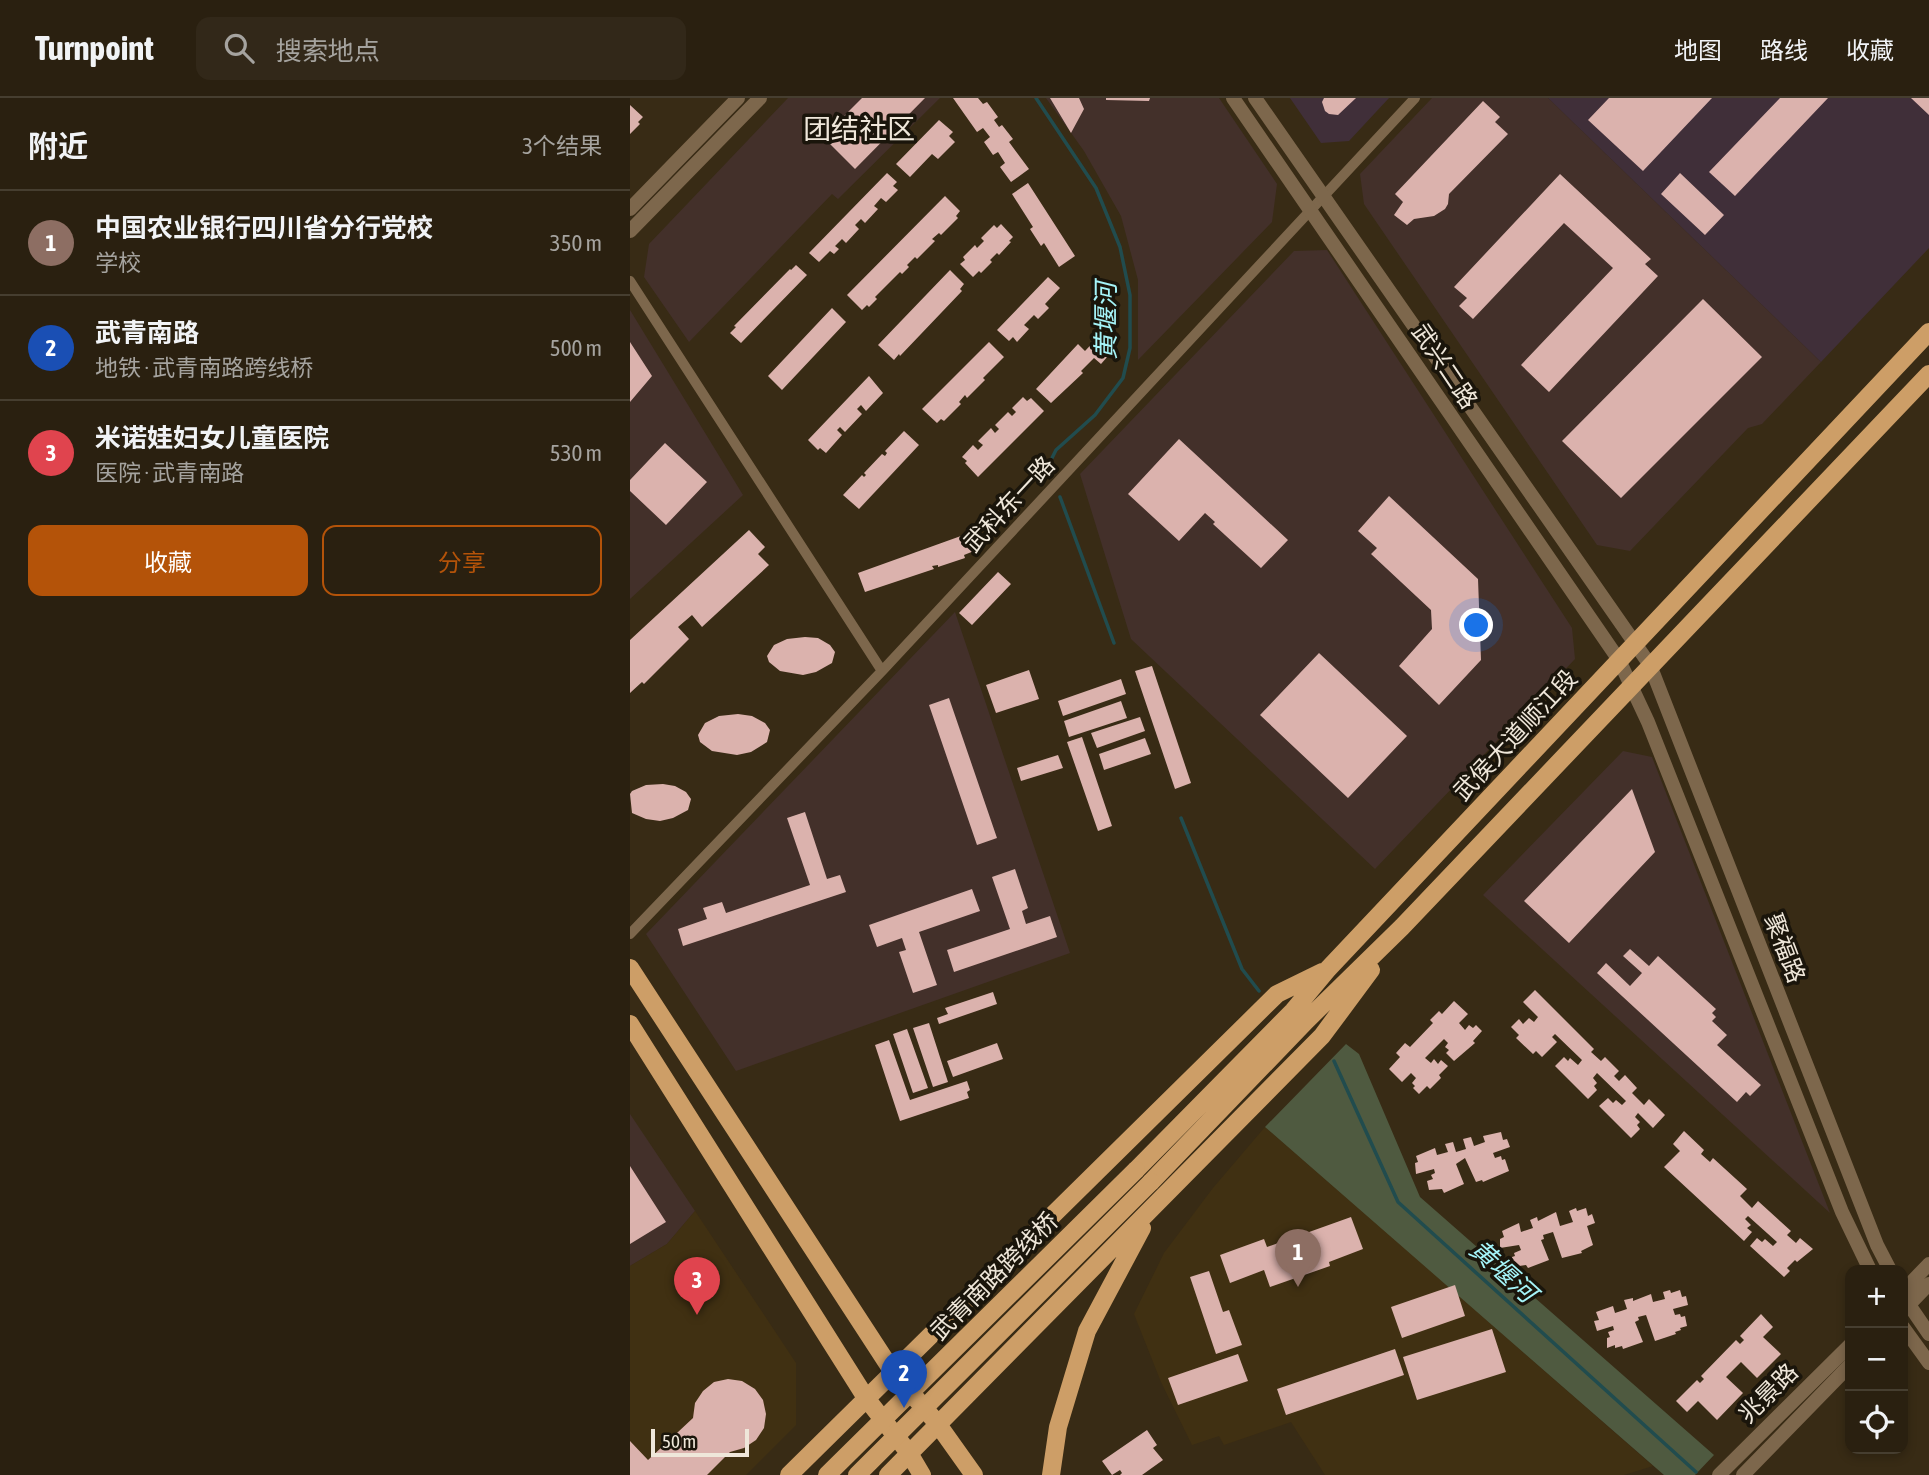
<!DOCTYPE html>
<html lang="zh">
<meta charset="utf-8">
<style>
:root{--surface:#2a2010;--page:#322819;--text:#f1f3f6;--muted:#a5a39f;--line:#463e30;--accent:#b45309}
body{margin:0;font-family:"Asap Condensed","Noto Sans SC",sans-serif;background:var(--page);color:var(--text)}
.controls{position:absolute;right:21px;bottom:21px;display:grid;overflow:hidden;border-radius:14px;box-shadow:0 4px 10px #0003}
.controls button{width:63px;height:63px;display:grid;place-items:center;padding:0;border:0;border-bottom:2px solid var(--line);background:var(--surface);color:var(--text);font:35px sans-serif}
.scale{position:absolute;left:21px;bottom:18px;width:98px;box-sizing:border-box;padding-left:7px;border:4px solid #efe7da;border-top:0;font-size:19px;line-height:24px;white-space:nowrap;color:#efe7da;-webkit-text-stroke:5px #1a150b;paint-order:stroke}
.you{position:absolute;left:847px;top:528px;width:24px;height:24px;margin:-18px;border:5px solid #fff;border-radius:50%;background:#1a73e8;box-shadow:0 0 0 10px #1a73e833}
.badge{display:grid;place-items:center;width:46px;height:46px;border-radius:50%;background:var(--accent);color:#fff;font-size:23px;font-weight:700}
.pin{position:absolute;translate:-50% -58px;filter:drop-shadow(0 2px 4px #0008)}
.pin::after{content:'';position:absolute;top:37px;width:24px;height:21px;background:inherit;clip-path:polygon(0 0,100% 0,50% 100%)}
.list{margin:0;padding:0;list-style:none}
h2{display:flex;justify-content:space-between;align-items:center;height:91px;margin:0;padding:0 28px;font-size:30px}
h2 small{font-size:23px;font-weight:400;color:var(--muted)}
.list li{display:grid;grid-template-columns:46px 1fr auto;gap:21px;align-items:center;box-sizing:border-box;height:105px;padding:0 28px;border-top:2px solid var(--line)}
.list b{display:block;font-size:26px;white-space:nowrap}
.list p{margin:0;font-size:23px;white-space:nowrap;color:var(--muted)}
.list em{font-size:23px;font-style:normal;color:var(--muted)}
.actions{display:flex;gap:14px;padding:21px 28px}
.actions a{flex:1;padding:16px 0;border:2px solid var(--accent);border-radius:14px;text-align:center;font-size:24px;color:var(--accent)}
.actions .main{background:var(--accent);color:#fff}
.icon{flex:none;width:38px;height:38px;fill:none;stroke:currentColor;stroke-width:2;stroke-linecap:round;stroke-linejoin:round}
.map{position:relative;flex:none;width:1299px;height:1377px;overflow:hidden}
header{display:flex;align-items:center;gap:42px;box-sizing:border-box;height:98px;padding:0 35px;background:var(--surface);border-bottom:2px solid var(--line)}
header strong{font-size:33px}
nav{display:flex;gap:38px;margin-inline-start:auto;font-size:24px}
.search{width:490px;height:63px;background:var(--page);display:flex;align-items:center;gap:18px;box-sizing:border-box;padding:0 24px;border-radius:14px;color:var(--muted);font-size:26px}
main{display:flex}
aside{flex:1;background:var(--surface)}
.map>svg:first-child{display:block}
.commercial{fill:#43302a}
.industrial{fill:#402f39}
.built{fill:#403012}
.green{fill:#4f5a40}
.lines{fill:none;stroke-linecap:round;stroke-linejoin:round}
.stream{stroke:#214c4e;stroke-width:3.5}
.building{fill:#dbb2ad}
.minor{stroke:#7d674c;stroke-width:10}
.tertiary{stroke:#7d674c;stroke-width:14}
.primary{stroke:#cd9e67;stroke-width:18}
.primary-bridge{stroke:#cd9e67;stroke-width:18}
.labels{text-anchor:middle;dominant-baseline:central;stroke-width:7;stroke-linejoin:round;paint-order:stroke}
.street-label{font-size:24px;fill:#efe7da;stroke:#1a150b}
.water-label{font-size:26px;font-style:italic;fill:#a5f4f9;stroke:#1a150b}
.quarter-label{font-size:28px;fill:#efe7da;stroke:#1a150b}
</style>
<header>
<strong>Turnpoint</strong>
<div class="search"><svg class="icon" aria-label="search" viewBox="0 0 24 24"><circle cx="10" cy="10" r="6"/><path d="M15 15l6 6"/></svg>搜索地点</div>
<nav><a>地图</a><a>路线</a><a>收藏</a></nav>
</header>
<main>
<aside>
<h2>附近<small>3个结果</small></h2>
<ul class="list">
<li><span class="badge" style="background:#8d6e63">1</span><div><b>中国农业银行四川省分行党校</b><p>学校</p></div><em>350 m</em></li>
<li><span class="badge" style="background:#1a4fb4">2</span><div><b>武青南路</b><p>地铁 · 武青南路跨线桥</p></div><em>500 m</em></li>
<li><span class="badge" style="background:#e0444e">3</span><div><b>米诺娃妇女儿童医院</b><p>医院 · 武青南路</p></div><em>530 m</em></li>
</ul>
<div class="actions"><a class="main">收藏</a><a>分享</a></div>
</aside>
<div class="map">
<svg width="1299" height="1377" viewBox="0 0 1299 1377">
<rect width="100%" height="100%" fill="#382b15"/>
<path class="commercial" d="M158 0H310L208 101 202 96 59 244 14 179 19 146Z
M416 0H589L647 86 642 124 508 262V182L491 118 454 53Z
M802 0H918L1191 264 1132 326 1118 330 1000 453 967 447 734 106 730 76Z
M697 152 942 530 945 561 745 771 501 541 450 376 664 153Z
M0 212 113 397 0 501Z
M325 514 440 855 106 973 16 836Z
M993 653 1022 659 1200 1115 853 797Z
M0 1016 65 1113 37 1146 0 1168Z"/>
<path class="industrial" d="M660 0H759L719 43 691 45Z
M918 0H1299V150L1191 264Z"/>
<path class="built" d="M635 1029 788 1162 1023 1368 994 1377H695L661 1324 594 1347 589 1338 562 1347 531 1284 504 1216 534 1155 583 1090Z
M65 1113 166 1265V1327L116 1377H0V1168L37 1146Z"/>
<path class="green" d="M716 946 729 956 790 1099 1084 1357 1065 1377H1034L635 1029Z"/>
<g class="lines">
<path class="stream" d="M406 0 466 90 490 149 500 197V250L493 280 465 317 426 352 422 360
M430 399 484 545
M551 720 612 871 629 893
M704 963 768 1104 1066 1374"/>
</g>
<path class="building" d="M232 0H295L225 71 193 39 196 36 191 31 201 21 206 26Z
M323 0H348L353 6 357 4 368 19 364 22 369 29 372 27 383 41 379 44 399 71 381 84 370 69 375 65 368 54 363 57 354 44 360 39 353 30 347 34Z
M420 0H449L454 11 441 35Z
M476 0H520L519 3 476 2Z
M694 0H726L708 17 699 16 695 13 692 4Z
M979 0H1082L1013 73 958 22Z
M1150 0H1198L1105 98 1079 74Z
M1281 0H1299V17Z
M853 3 870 19 865 24 878 36 819 96 818 106 815 111 804 118 784 121 777 127 764 117 773 104 765 96Z
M0 7 13 19 8 24 10 26 0 36Z
M309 22 323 34 319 38 325 44 308 61 302 56 280 79 266 66Z
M257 75 267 84 263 88 268 92 256 104 251 100 244 108 248 111 235 125 231 121 225 127 229 131 216 145 212 141 205 148 209 151 204 156 200 153 189 164 179 155Z
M1050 75 1094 117 1075 137 1031 96Z
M930 76 1021 161 1015 166 1028 178 919 294 891 267 983 170 934 125 843 221 829 208 837 200 824 189Z
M398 85 445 158 429 169 414 145 411 148 400 131 403 129 382 96Z
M315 98 330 113 326 118 328 120 311 137 309 135 302 141 305 143 287 161 285 159 277 167 279 169 272 176 270 174 245 199 247 201 239 209 237 207 232 212 217 197Z
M371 126 383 139 379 143 381 144 369 157 367 155 360 162 362 164 351 175 349 173 343 179 330 166 335 162 333 159 345 147 347 150 354 143 351 140 364 127 367 130Z
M166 167 177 177 111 245 100 235 106 229 104 228 160 171 161 172Z
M320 172 334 186 330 191 332 193 270 258 269 256 264 262 248 247Z
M418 179 430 190 415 206 419 210 408 221 404 217 394 227 399 231 387 244 383 239 379 243 367 232Z
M1073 201 1132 259 991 400 932 343Z
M202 210 216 224 152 292 138 278Z
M470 237 485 250 471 266 464 260 451 273 453 275 421 305 406 291 448 246 455 253Z
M0 244 22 278 0 304Z
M359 244 374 259 353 280 355 282 337 300 335 297 329 304 331 306 314 323 311 321 307 325 292 311Z
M239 278 253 295 236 313 231 307 227 311 232 316 215 334 210 329 207 332 212 337 196 355 190 350 188 352 178 342Z
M393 299 397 303 401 300 414 313 348 379 335 365 337 363 332 359 343 347 348 352 353 347 348 343 361 330 365 335 369 331 365 327 378 314 382 318 386 314 382 310Z
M274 333 289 347 229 411 213 397 232 377 234 379 236 377 234 375 252 356 255 358 257 355 255 353Z
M549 341 658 442 631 470 583 426 585 424 575 415 549 443 498 396Z
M35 345 77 384 36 427 0 393V382Z
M759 398 848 481 851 562 809 607 769 568 802 531 801 512 741 456 747 450 728 433Z
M119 432 135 449 128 456 139 467 72 529 62 517 48 529 59 541 14 586 12 584 0 595V542Z
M342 434 349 451 334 457 335 460 308 469V467L302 468 304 471 235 494 228 475Z
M368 474 381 486 342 527 329 515Z
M175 539 188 540 200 547 205 554 202 565 186 574 173 577 150 573 139 564 137 558 144 547 157 541Z
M689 555 777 638 718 700 630 617Z
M522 568 561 685 545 691 505 573Z
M399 572 409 601 366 615 356 587Z
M491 581 496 596 433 618 428 603Z
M319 600 367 740 347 747 299 607Z
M491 603 497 620 439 639 434 623Z
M108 616 122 618 135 625 140 632 137 644 121 654 107 657 82 653 70 644 68 637 75 625 89 618Z
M510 619 515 633 467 650 461 635Z
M452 639 482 728 468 733 437 644Z
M515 640 521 656 474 672 469 656Z
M428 657 433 670 391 683 387 670Z
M33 686 45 688 56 694 61 701 58 712 43 720 30 723 16 721 2 715 0 696 2 693 16 687Z
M1002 691 1025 754 939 845 894 803Z
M175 714 197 781 210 777 216 794 53 848 48 831 77 821 73 810 92 804 96 815 180 787 157 720Z
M385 771 398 810 392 813 396 826 420 818 427 839 324 874 317 852 380 831 362 779Z
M342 791 350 813 289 834 307 887 283 895 269 854 276 852 272 840 247 849 239 827Z
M1000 851 1019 868 1028 858 1086 911 1082 915 1086 919 1082 923 1097 937 1087 947 1131 987 1120 998 1116 994 1107 1004 967 875 976 865 1000 888 1012 875 993 858Z
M905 892 964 951 961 954 971 963 975 959 989 973 984 978 989 983 995 977 1007 990 1002 995 1014 1007 1019 1001 1035 1017 1023 1030 1008 1015 1005 1019 1010 1024 1007 1027 1010 1031 1001 1040 969 1008 978 1000 983 1005 986 1002 992 1007 996 1003 967 975 963 980 967 985 964 988 967 992 958 1001 925 968 934 959 938 963 940 960 948 967 952 962 925 936 922 939 927 944 912 959 906 953 903 956 886 940 889 937 881 929 889 921 893 926 899 920 904 924 908 919 893 904Z
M363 894 367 906 309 926 307 920 318 916 315 910Z
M824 903 838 916 829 925 835 932 839 927 843 930 846 927 852 933 843 943 845 945 824 963 816 955 819 952 815 949 818 945 814 941 795 960 801 965 804 961 808 966 811 962 818 968 809 977 811 980 800 991 797 988 789 996 783 990 785 988 782 985 786 980 781 975 772 984 759 971 770 959 766 955 775 945 780 949 803 925 800 922 809 913 812 916Z
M299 925 318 984 303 989 283 930Z
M277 931 298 990 283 995 263 936Z
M259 942 280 1002 337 983 340 992 337 994 339 1000 270 1023 245 947Z
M367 945 373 961 323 979 317 963Z
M1054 1033 1074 1052 1071 1056 1080 1064 1083 1060 1117 1091 1110 1098 1122 1110 1128 1103 1161 1133 1157 1137 1166 1145 1170 1140 1183 1151 1167 1164 1165 1162 1157 1170 1160 1173 1154 1179 1120 1148 1127 1140 1132 1144 1135 1141 1143 1148 1147 1144 1118 1118 1115 1121 1121 1127 1117 1130 1122 1134 1114 1143 1034 1069 1050 1053 1043 1046Z
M871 1034 873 1042 877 1041 880 1049 863 1055 865 1060 871 1058 872 1062 875 1061 879 1073 853 1084 852 1082 846 1084 835 1060 826 1066 834 1086 814 1095 812 1091 799 1092 797 1083 803 1081 801 1077 805 1075 804 1071 786 1076 785 1065 788 1064 786 1058 805 1050 807 1057 818 1054 815 1046 823 1044 826 1054 836 1051 833 1041 841 1039 844 1048 855 1044 853 1038Z
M0 1068 36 1124 0 1146Z
M946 1110 947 1113 956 1110 958 1118 962 1116 965 1125 957 1128 963 1147 951 1153 952 1155 932 1160 923 1134 913 1137 914 1141 911 1142 919 1162 898 1170 896 1167 882 1169V1159L885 1158 884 1155 891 1152 889 1147 870 1150V1141L874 1139 872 1133 889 1125 891 1134 903 1130 900 1122 907 1119 908 1123 926 1114 930 1128 943 1124 939 1113Z
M721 1119 733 1151 699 1164 700 1168 640 1189 634 1172 600 1185 590 1157 634 1141 637 1149Z
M579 1173 593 1214 599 1212 612 1247 586 1256 560 1179Z
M825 1187 835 1218 772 1240 761 1209Z
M1040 1192 1041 1195 1050 1192 1052 1199 1056 1198 1058 1207 1043 1211 1045 1217 1050 1216 1051 1219 1055 1218 1057 1228 1050 1230 1051 1232 1045 1234 1046 1236 1025 1243 1016 1217 1008 1219 1009 1222 1005 1224 1013 1244 993 1251 992 1248 985 1250V1247L977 1250V1240L980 1239 978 1234 984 1232 983 1228 967 1233 964 1223 969 1222 966 1214 983 1208 985 1215 997 1211 994 1202 1003 1200V1203L1021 1196 1023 1204 1035 1201 1033 1194Z
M1131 1216 1143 1229 1133 1239 1151 1256 1127 1280 1111 1264 1096 1279 1113 1295 1087 1322 1068 1303 1057 1314 1046 1303 1067 1282 1070 1285 1074 1281 1071 1278 1106 1242 1110 1246 1114 1242 1110 1238Z
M862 1231 876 1274 787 1302 773 1259Z
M765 1251 774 1277 656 1317 647 1291Z
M608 1256 618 1283 548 1307 538 1280Z
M98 1281 112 1283 125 1291 133 1302 136 1316 134 1330 126 1342 114 1350 100 1354 77 1377H0V1343L18 1362 63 1320 65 1305 73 1293 84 1284Z
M517 1332 527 1347 523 1350 533 1362 512 1377H490L492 1375 490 1372 482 1377 472 1363Z"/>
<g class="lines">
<path class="minor" d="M0 183 252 573
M0 836 252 573 785 0"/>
<path class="tertiary" d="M603 0 989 562 1018 624 1212 1114 1240 1172
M625 0 1020 567 1247 1147 1260 1172
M0 111 108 0
M0 133 130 0
M1273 1193 1299 1166
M1273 1198 1299 1236
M1273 1213 1299 1186
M1273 1229 1299 1265
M1089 1377 1220 1247
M1113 1377 1220 1267"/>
<path class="primary" d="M0 870 263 1274 307 1325 344 1377
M0 926 236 1300 279 1355 292 1377
M506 1072 663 913 698 871 1299 234
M521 1084 677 922 772 829 1299 276
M159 1377 647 896 692 874
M258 1377 692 938 741 872
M421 1377 428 1329 457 1233 512 1130"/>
<path class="primary-bridge" d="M197 1377 506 1072
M227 1377 521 1084"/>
</g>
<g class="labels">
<g class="street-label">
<text transform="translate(815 268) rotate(56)">武兴二路</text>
<text transform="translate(379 406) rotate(-47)">武科东一路</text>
<text transform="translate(885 637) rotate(-47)">武侯大道顺江段</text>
<text transform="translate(1155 850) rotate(69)">聚福路</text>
<text transform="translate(364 1178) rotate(-45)">武青南路跨线桥</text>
<text transform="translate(1138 1295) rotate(-45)">兆景路</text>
</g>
<g class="water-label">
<text transform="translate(476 223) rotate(-90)">黄堰河</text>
<text transform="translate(873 1173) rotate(42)">黄堰河</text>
</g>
<g class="quarter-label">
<text x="229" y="31">团结社区</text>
</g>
</g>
</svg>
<div class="controls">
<button>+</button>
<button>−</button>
<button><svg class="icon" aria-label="locate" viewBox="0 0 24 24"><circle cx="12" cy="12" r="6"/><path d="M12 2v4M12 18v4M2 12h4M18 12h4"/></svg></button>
</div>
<div class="scale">50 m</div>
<div class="you"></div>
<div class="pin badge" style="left:668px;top:1189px;background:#8d6e63">1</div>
<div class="pin badge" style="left:274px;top:1310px;background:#1a4fb4">2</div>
<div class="pin badge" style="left:67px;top:1217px;background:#e0444e">3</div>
</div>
</main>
